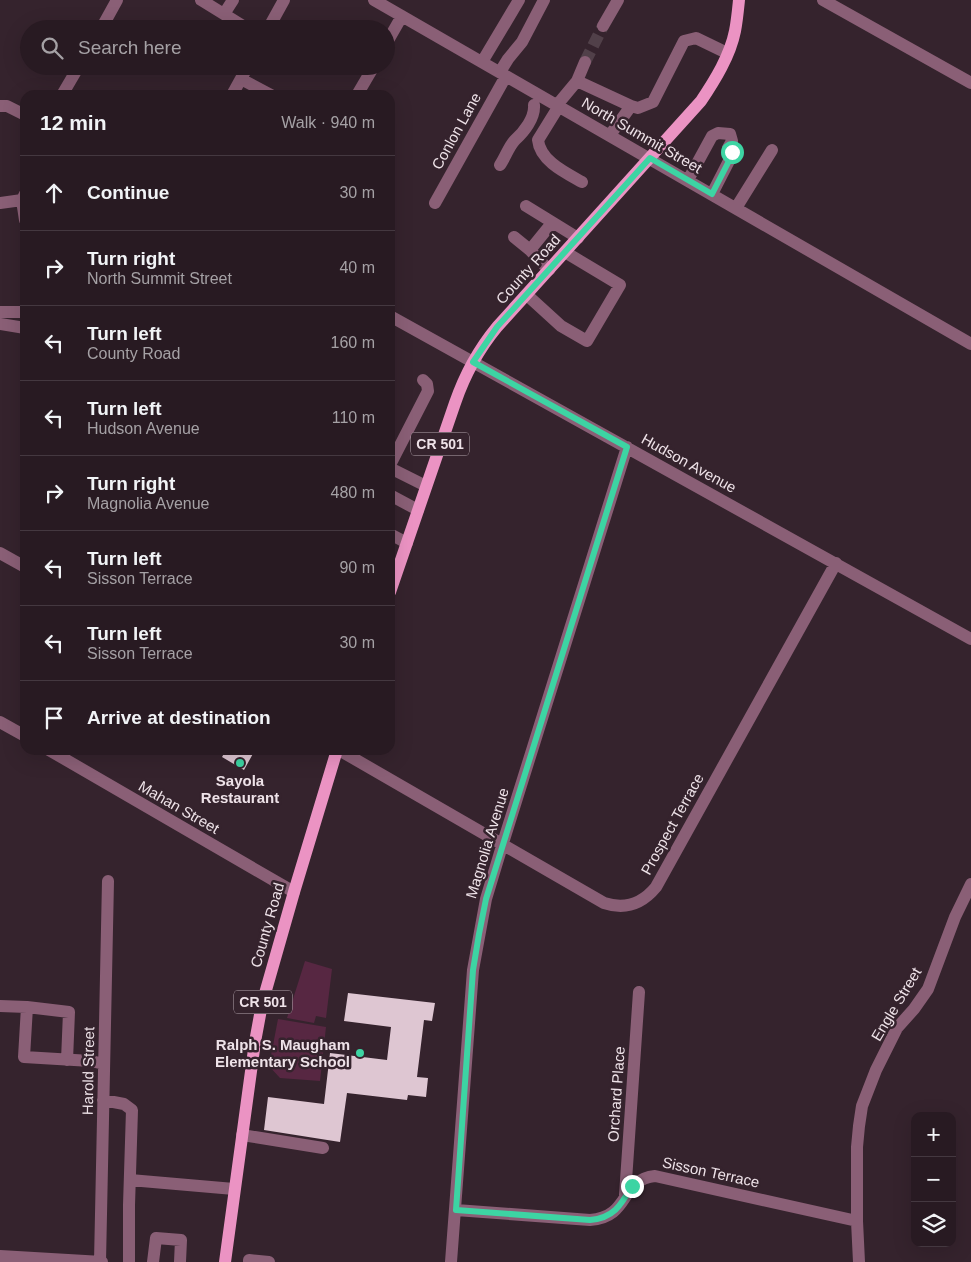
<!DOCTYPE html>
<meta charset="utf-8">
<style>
:root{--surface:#281a22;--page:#30232a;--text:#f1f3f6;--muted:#a5a1a5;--line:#443840}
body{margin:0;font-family:Helvetica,sans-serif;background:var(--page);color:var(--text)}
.controls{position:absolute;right:15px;bottom:15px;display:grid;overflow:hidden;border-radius:10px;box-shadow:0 5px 20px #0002}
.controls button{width:45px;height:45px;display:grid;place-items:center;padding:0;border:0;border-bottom:1px solid var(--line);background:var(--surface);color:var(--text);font:25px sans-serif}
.stop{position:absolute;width:15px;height:15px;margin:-11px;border:4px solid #3dd4a3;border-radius:50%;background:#fff}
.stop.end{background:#3dd4a3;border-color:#fff;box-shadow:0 1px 5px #0008}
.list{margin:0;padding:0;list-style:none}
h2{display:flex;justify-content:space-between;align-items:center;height:65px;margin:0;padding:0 20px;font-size:21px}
h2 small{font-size:16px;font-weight:400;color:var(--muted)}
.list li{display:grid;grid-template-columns:32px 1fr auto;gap:15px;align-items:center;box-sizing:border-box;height:75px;padding:0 20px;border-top:1px solid var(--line)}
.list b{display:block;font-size:19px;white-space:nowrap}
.list p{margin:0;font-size:16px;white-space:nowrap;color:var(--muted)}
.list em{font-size:16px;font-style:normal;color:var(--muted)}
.icon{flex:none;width:28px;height:28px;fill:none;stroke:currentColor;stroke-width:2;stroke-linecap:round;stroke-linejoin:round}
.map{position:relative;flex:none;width:971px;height:1262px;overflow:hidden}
.search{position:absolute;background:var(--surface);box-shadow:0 5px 20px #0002;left:20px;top:20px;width:375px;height:55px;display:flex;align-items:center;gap:12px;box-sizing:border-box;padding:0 18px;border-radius:28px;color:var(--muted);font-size:19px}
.panel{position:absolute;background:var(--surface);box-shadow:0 5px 20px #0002;left:20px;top:90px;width:375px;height:665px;border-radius:15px}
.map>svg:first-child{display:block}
.green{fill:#572742}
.building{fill:#dec6d2}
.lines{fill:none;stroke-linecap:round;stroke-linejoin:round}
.minor-tunnel{stroke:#514049;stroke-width:12;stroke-dasharray:12 6;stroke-linecap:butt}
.minor{stroke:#8a5f76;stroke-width:12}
.major{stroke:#eb93c3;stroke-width:12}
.route{stroke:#3dd4a3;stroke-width:6}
.poi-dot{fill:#3dd4a3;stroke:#35232d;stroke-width:2}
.labels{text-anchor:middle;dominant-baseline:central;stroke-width:5;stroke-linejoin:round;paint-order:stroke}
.shield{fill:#35232d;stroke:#b6a9b0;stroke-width:1}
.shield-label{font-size:14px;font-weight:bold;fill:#eee2e8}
.street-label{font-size:15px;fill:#eee2e8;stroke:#35232d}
.poi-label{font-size:15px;font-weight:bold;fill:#eee2e8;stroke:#35232d}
</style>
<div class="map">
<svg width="971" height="1262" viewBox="0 0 971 1262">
<rect width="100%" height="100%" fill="#35232d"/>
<path class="green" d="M305 961 332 969 326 1018 316 1016 314 1023 287 1018Z
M278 1019 326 1027 320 1081 280 1078 269 1066Z"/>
<path class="building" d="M226 750H255L244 770 222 757Z
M348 993 435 1003 432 1021 424 1020 417 1077 428 1078 426 1097 408 1095 407 1100 347 1093 340 1142 264 1130 268 1097 324 1104 330 1053 387 1060 391 1027 344 1021Z"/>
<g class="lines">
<path class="minor-tunnel" d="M585 62 603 26"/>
<path class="minor" d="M201 0 248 29
M374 0 971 344
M823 0 971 83
M224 14 233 0
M603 26 618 0
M101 29 117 0
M268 29 284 0
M386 44 402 16
M482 62 519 0
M500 72 508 59 522 42 544 0
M241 79 271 95
M577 81 585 62
M62 95 79 66
M232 95 248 66
M357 95 374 66
M557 105 577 81 631 106 610 135
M0 106H7L25 115
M559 106 538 140C540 161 566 173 582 182
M631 106 638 108 653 102 684 41 696 38 727 53
M500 165C505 158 509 146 515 140 524 132 535 118 534 105
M688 180 712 136 718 133 730 134 732 141 728 148 732 152V155L712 194
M25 194 22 200 25 220
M0 203 22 200
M435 203 506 76
M526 206 578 238
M736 208 772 150
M514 237 530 250 549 270
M530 250 552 223
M527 295 561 326 587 341 620 285 565 252
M0 312H25
M390 316 971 639
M0 324 25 328
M390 465 428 391 427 384 423 380
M390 468 426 486
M390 495 418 510
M390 534 407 543
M0 553 25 567
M0 722 25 736
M49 750 294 892
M339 750 604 903C625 910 642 904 656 887L836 563
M0 1006 27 1007 24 1057 91 1061 104 1064
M27 1007 69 1012 67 1060
M103 1100 124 1104 132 1110 129 1205V1262
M242 1135 323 1148
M130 1180 234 1189
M625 1195 639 992
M456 1210 590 1220C631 1217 619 1180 655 1176L857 1221
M0 1256 102 1262
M100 1262 108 881
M153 1262 156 1238 181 1240 180 1262
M249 1262V1260L269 1262
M451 1262 473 970 486 899 502 846 627 447
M859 1262 857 1221V1147L859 1126 862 1106 876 1070 897 1028 914 1009 928 989 955 917 971 884"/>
<path class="major" d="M390 592 455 403C465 374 478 350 497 327L701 101C715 80 730 56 735 31 737 21 738 10 739 0
M225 1262 255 1042 262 1004 294 892 337 750"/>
</g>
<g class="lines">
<path class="route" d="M632 1186C621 1205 614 1218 590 1220L456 1210 473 970 479 934 486 899 627 447 473 362 497 327 650 158 712 194 732 155V152"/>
</g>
<g class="poi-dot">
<circle cx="240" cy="763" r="5"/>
<circle cx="360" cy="1053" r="5"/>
</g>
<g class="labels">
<g class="shield">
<rect x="411" y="432.5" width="58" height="23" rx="4"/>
<rect x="234" y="990.5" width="58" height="23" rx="4"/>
</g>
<g class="shield-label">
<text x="440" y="444">CR 501</text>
<text x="263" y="1002">CR 501</text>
</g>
<g class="street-label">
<text transform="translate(456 131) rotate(-61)">Conlon Lane</text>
<text transform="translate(642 135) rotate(30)">North Summit Street</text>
<text transform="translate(528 269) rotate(-48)">County Road</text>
<text transform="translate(689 463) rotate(29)">Hudson Avenue</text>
<text transform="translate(179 807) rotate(30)">Mahan Street</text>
<text transform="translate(672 824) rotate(-61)">Prospect Terrace</text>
<text transform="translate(487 843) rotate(-73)">Magnolia Avenue</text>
<text transform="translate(267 925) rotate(-74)">County Road</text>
<text transform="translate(896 1004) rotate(-59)">Engle Street</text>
<text transform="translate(88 1071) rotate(-89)">Harold Street</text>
<text transform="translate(616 1094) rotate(-86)">Orchard Place</text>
<text transform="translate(711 1172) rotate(12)">Sisson Terrace</text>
</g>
<g class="poi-label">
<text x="240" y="780">Sayola<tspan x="240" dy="17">Restaurant</tspan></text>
<text x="350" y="1044" text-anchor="end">Ralph S. Maugham<tspan x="350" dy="17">Elementary School</tspan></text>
</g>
</g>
</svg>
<div class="controls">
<button>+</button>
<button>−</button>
<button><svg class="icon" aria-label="layers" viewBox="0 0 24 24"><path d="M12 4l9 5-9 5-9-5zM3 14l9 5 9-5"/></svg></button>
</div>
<div class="stop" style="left:732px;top:152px"></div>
<div class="stop end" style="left:632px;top:1186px"></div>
<div class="search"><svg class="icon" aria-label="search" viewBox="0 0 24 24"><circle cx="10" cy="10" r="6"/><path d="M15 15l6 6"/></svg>Search here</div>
<section class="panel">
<h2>12 min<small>Walk · 940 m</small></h2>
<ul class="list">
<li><svg class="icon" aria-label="ahead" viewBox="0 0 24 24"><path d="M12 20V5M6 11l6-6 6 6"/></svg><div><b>Continue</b></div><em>30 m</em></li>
<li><svg class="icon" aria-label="right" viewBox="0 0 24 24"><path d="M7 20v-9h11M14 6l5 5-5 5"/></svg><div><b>Turn right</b><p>North Summit Street</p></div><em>40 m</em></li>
<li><svg class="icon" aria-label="left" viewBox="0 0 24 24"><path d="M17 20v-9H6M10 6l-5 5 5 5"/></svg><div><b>Turn left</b><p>County Road</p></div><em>160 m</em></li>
<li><svg class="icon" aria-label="left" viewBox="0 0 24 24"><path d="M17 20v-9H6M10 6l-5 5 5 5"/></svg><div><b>Turn left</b><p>Hudson Avenue</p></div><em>110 m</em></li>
<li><svg class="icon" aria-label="right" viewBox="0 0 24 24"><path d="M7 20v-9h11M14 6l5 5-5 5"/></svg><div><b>Turn right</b><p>Magnolia Avenue</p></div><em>480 m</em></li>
<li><svg class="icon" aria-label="left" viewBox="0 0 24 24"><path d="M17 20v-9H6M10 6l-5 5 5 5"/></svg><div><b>Turn left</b><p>Sisson Terrace</p></div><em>90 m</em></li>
<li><svg class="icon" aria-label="left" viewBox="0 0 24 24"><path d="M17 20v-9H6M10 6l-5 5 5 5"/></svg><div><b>Turn left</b><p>Sisson Terrace</p></div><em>30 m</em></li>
<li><svg class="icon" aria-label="arrive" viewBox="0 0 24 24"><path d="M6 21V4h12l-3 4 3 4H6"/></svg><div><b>Arrive at destination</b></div></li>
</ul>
</section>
</div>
